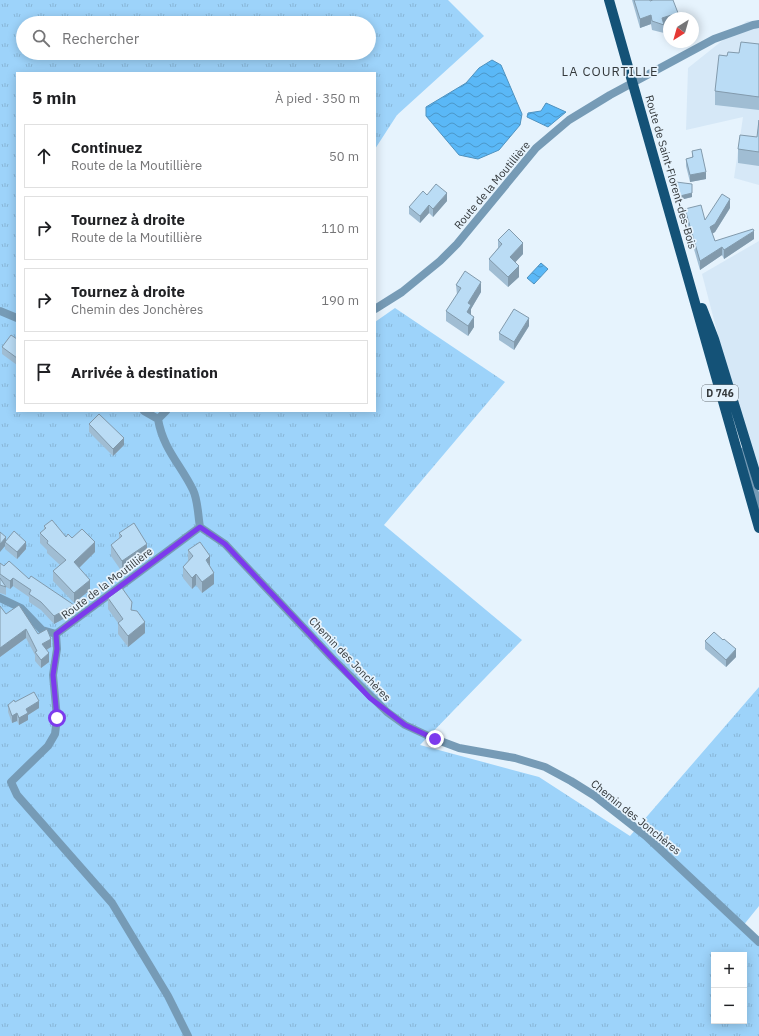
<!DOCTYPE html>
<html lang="fr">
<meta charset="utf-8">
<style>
:root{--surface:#fff;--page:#f2f2f2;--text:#202124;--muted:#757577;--line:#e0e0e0}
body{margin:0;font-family:"IBM Plex Sans",sans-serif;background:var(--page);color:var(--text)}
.controls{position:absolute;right:12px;bottom:12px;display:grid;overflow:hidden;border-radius:0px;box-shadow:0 2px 10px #0003}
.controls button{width:36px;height:36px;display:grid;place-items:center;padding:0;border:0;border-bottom:1px solid var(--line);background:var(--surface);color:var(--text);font:20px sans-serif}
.compass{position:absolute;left:663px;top:12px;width:36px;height:36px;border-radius:50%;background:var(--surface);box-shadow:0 2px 10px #0003;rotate:217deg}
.stop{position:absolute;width:12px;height:12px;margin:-9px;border:3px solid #7c3aed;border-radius:50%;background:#fff}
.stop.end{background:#7c3aed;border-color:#fff;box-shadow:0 1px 4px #0008}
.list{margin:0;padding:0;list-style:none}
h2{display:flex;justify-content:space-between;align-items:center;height:52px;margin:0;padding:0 16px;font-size:17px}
h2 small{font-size:13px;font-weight:400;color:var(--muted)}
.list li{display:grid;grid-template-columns:26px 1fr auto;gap:12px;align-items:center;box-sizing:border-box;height:64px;margin:0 8px 8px;padding:0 8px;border:1px solid var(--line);border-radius:0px}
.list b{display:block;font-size:15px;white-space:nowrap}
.list p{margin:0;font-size:13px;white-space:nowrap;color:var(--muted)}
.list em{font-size:13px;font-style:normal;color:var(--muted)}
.icon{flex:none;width:22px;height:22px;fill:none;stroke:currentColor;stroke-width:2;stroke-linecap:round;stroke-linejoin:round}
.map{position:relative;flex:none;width:759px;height:1036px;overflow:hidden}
.search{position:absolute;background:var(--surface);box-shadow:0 2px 10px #0003;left:16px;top:16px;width:360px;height:44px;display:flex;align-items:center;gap:10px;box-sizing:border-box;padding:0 14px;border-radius:22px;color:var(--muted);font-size:15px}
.panel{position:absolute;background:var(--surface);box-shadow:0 2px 10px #0003;left:16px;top:72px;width:360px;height:340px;border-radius:0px}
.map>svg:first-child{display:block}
.built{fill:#d6e8f7}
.grass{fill:url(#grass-tufts);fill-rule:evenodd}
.water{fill:url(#water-waves);stroke:#4f92bf}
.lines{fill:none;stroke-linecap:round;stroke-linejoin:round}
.street{stroke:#769bb6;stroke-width:8}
.primary{stroke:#145277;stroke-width:10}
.wall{fill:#a0bdd3}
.shaded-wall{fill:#829aac}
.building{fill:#badcf5;stroke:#829aac}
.route{stroke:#7c3aed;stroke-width:5}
.labels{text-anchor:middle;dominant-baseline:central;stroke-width:3.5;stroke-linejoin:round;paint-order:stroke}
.shield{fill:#e6f3fd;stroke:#697176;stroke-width:1}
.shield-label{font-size:10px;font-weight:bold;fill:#34393c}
.street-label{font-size:11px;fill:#34393c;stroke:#e6f3fd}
.quarter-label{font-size:13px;letter-spacing:1px;fill:#34393c;stroke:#e6f3fd}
</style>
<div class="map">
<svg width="759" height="1036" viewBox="0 0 759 1036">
<defs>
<pattern id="grass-tufts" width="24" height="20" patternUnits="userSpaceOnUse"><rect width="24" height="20" fill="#9dd3fa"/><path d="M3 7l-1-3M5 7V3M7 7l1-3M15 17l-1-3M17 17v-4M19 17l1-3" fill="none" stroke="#88b6d7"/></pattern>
<pattern id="water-waves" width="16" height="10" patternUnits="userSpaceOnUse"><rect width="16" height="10" fill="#5ab8f7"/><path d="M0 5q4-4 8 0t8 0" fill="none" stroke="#4b97c9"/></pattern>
</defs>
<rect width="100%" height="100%" fill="#e6f3fd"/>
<path class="built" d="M747 21H759V185L734 178 743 117 686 130 688 68Z
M759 241V492L702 274Z"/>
<path class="grass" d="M0 0H448L484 36 397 115 375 149V73H17V411H375V322L395 308 505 382 384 525 522 640 420 745 539 777 630 836 759 687V906L742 927 759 945V1036H0ZM23 23H369V53H23ZM714 955H744V1021H714Z"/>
<path class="water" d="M492 60 501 65 522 114 520 125 499 150 478 159 459 155 426 116V107L466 83 479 68Z
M546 103 566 112 548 127 527 117 528 113 541 111Z
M541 263 548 269 534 284 527 278Z"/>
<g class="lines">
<path class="street" d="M375 309 402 292 440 261 457 244 536 148 569 120 610 95 714 39 753 25 759 24
M0 311 17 318
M144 411 158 419
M166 411 158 419C163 449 181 465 193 490 198 500 198 516 200 527L56 634 57 649 53 675 57 718 55 734 48 746 11 782 17 795 112 903 168 996 188 1036
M741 452 748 468 759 507
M200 527 225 544 332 658 387 712 405 725 435 739 459 748 515 758 545 767 571 781 595 796 646 836 759 942
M0 598 21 608 42 630 56 634"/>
<path class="primary" d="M609 0 759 528
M702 308 714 339 759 485"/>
</g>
<path class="wall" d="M632 0H650V1L678 18H669V25L664 26V33L652 30 651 24 640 28Z
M759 44V110L715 105V91L727 56 739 53Z
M759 120V166L738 163V149L757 137Z
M692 151 706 179 690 182 686 166V159L692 158Z
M676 182 692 197 680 200 676 186Z
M427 195 447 201 433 217 429 213 420 223 409 214V207Z
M730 208 715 232 712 234 715 241 754 239 724 259 722 255 700 270 685 218V209L705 220Z
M498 240 523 254 515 262 519 277 508 287 489 270V259L498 248Z
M456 285 481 292 471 309V315L474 327 468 336 446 321V311L457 295Z
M529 326 514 350 499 340V333Z
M17 339V365L2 354V347Z
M89 424 124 445 113 456 89 432Z
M44 526 66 537 72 538 95 552 79 568 90 590 74 603 53 581V571L60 565 47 553V550L40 543V533L44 530Z
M0 532 6 540 26 549 17 559 5 549V546Z
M119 533 147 555 122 572 111 556V545L119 539Z
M188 550 210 566 214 584 202 593 196 585 192 589 183 578V567L189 562 188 561Z
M0 563 4 566 29 579 74 613 54 624 41 610 29 602V597L13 586 10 589 6 587V595L0 593Z
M108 598 132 610 145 633 128 647 118 634V623L108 609Z
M0 606 6 614 38 634 51 647 47 650 49 662 41 668 35 661V655L26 638 0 657Z
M705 641 736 657 726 667 705 649Z
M15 702 39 708 28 715V720L19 725 17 721 12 723 8 712V705Z"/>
<path class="shaded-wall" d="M678 13V18H669V25L664 26 662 18Z
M651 15V24L640 28V19Z
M706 172V179L690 182V175Z
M447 193V201L433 217V209Z
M692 193V197L680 200V196Z
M730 199V208L715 232 710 235V227Z
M429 205V213L420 223V216Z
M754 231V239L724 259V250Z
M523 243V254L510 268V257Z
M722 247V255L700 270V261Z
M519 266V277L508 287V277Z
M481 282V292L471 309V316L467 312 468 303Z
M474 317V327L468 336V326Z
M529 318V326L514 350V342Z
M124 438V445L113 456V449Z
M6 537V542H5V546L0 552V544Z
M26 542V549L17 559V552Z
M95 542V552L74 573V562Z
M147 544V555L122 572V561Z
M210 556V566L206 560Z
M214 573V584L202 593V582Z
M196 574V585L192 589V578Z
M13 578V586L10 589V581Z
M90 580V590L74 603V593Z
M74 605V613L54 624V616Z
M145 622V633L128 647V636Z
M26 629V638L0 657V648Z
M51 639V647L42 652V644Z
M736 649V657L726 667V660Z
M49 653V662L41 668V660Z
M39 701V708L28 715V720L19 725V718L26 709Z
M17 713V721L12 723V716Z"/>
<path class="building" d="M634 0H650V1L653 0H673L678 13 662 18 664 25 652 21 651 15 640 19Z
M741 42 759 44V97L715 91 719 55 727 56 728 52 739 53Z
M759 120V152L738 149 740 135 757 137Z
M701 149 706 172 690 175 686 159 693 157 692 151Z
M676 182 692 184V193L680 196Z
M436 184 447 193 433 209 429 205 420 216 409 207 423 191 427 195Z
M722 194 730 199 715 224 710 227 715 241 753 229 754 231 724 250 722 247 700 261 685 209 701 205 705 220Z
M509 229 523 243 510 257 519 266 508 277 489 259 502 244 498 240Z
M465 271 481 282 468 303 471 305 467 312 474 317 468 326 446 311 461 288 456 285Z
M514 309 529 318 514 342 499 333Z
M11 335 17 339V358L2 347Z
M99 414 124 438 113 449 89 424Z
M52 520 66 537 68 534 72 538 82 529 95 542 74 562 90 580 74 593 53 571 66 560 47 543 48 541 40 533 46 528 44 526Z
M134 523 147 544 122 561 111 545 122 536 119 533Z
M14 531 26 542 17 552 5 542Z
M0 532 6 537 0 544Z
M200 542 210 556 206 560 214 573 202 582 196 574 192 578 183 567 193 556 188 550Z
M9 561 29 579 31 576 74 605 54 616 41 602 29 594 31 590 13 578 10 581 0 574V563L4 566Z
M0 578 6 587 0 585Z
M122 588 132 602 131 610 137 611 145 622 128 636 118 623 123 619 108 598Z
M19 605 38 634 47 629 51 639 42 644 49 653 41 660 35 652 37 651 26 629 0 648V606L6 614Z
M714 632 723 640 724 639 736 649 726 660 705 641Z
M34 692 39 701 26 709 28 713 19 718 17 713 12 716 8 705 14 700 15 702Z"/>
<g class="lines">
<path class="route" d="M57 718 53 675 57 649 56 634 200 527 225 544 370 698 405 725 435 739"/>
</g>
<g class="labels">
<rect class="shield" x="702" y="385" width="36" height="16" rx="3"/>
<g class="shield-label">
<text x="720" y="393">D 746</text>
</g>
<g class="street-label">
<text transform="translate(671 172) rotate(74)">Route de Saint-Florent-des-Bois</text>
<text transform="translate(492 185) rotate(-50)">Route de la Moutillière</text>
<text transform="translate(107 583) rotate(-37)">Route de la Moutillière</text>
<text transform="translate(350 659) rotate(46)">Chemin des Jonchères</text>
<text transform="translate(636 817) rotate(39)">Chemin des Jonchères</text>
</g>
<g class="quarter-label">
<text x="610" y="71">LA COURTILLE</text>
</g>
</g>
</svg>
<div class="controls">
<button>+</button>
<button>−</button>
</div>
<svg class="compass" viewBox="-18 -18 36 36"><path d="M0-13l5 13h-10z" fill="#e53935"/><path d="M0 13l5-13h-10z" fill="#757577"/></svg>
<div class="stop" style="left:57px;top:718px"></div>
<div class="stop end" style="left:435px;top:739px"></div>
<div class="search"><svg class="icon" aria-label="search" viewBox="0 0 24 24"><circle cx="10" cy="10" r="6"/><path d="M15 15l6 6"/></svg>Rechercher</div>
<section class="panel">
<h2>5 min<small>À pied · 350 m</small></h2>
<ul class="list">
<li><svg class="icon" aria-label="ahead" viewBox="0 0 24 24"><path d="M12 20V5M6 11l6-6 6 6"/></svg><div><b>Continuez</b><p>Route de la Moutillière</p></div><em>50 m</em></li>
<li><svg class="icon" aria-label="right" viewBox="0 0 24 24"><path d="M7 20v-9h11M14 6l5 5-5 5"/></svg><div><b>Tournez à droite</b><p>Route de la Moutillière</p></div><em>110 m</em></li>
<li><svg class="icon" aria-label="right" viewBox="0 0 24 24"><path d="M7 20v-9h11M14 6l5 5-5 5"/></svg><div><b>Tournez à droite</b><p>Chemin des Jonchères</p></div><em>190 m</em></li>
<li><svg class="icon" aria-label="arrive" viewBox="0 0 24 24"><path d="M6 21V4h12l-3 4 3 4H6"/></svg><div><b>Arrivée à destination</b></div></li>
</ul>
</section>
</div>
